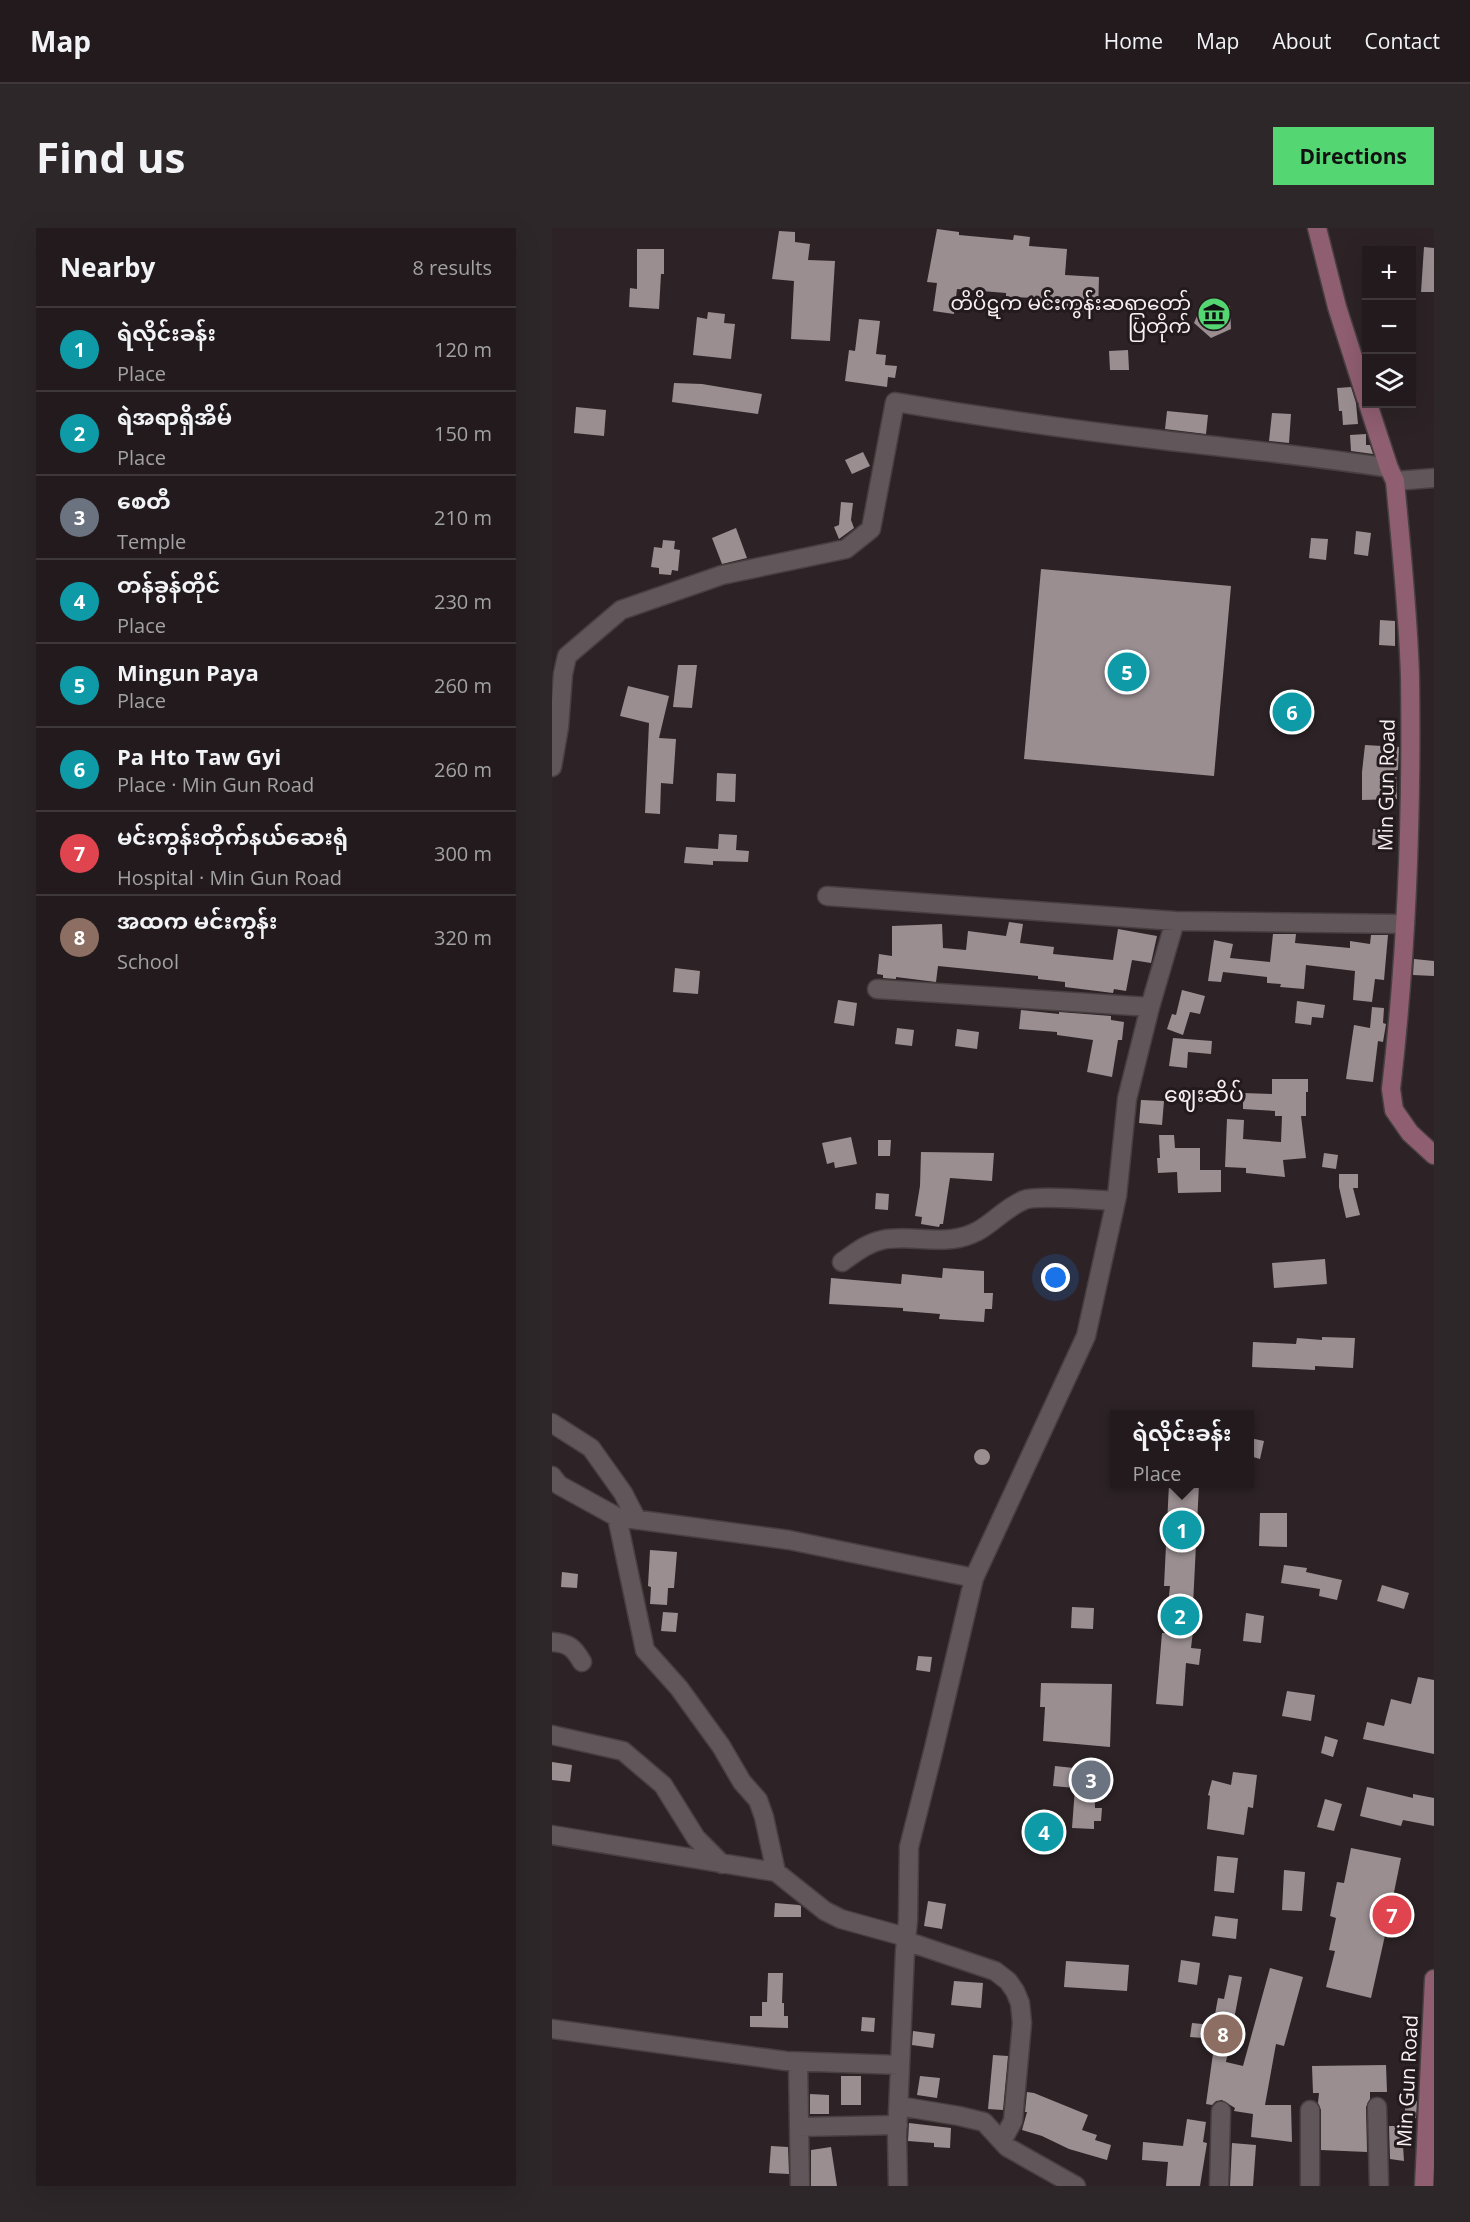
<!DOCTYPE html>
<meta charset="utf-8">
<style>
:root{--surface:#221a1c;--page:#2e2729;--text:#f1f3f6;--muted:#a2a1a3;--line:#3f383b;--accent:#54d672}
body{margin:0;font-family:"Open Sans","Noto Sans Myanmar",sans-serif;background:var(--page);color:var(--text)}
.controls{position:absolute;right:18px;top:18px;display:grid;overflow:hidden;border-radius:0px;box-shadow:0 6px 24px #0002}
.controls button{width:54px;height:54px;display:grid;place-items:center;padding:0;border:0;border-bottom:2px solid var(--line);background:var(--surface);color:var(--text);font:30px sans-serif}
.you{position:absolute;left:504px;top:1050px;width:21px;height:21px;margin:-15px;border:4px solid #fff;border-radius:50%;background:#1a73e8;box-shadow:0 0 0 9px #1a73e833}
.badge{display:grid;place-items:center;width:39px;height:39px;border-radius:50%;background:var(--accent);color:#fff;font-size:20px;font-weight:700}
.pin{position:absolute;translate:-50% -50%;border:3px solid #fff;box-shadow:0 2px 6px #0006}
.popup{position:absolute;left:558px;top:1182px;width:144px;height:78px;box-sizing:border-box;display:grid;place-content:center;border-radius:0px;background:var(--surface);filter:drop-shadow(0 2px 4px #0005);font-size:20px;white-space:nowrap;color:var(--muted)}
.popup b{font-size:22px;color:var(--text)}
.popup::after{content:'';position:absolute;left:50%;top:100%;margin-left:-12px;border:12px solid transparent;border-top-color:var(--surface)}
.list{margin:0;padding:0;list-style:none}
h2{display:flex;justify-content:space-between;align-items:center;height:78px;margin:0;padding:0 24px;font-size:26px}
h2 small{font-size:20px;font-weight:400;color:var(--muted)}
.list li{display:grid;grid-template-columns:39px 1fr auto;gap:18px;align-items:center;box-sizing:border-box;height:84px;padding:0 24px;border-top:2px solid var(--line)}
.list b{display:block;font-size:22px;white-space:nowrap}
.list p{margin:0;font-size:20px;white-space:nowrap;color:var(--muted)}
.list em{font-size:20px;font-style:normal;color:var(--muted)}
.icon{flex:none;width:33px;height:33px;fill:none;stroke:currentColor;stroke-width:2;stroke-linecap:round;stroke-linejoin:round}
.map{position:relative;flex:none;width:882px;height:1958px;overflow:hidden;border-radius:0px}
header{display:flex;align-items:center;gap:36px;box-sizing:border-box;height:84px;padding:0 30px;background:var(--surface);border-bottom:2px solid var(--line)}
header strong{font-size:28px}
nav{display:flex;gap:33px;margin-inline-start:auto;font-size:21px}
.intro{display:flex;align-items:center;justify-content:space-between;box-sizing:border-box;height:144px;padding:0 36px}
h1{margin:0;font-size:42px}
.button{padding:15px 27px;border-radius:0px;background:var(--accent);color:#111;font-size:21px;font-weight:700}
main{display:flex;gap:36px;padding:0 36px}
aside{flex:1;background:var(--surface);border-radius:0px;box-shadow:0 6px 24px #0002}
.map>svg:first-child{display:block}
.building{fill:#9a8e91}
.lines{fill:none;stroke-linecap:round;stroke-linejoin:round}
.street-casing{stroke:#473f41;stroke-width:21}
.secondary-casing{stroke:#473f41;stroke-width:21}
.street{stroke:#615659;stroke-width:18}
.secondary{stroke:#8f5e70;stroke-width:18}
.labels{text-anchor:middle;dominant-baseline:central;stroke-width:6;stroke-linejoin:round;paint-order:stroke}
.poi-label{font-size:20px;fill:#f8f1f3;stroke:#231a1d;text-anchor:end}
.street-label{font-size:20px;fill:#f8f1f3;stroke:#231a1d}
.quarter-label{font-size:22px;fill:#f8f1f3;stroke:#231a1d}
</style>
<header>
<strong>Map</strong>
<nav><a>Home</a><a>Map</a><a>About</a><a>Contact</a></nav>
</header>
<div class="intro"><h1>Find us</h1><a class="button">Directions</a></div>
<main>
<aside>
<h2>Nearby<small>8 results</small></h2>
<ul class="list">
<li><span class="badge" style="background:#0f9aa8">1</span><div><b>ရဲလိုင်းခန်း</b><p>Place</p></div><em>120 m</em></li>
<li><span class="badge" style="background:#0f9aa8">2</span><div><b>ရဲအရာရှိအိမ်</b><p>Place</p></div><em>150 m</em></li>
<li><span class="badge" style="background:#6b7280">3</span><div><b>စေတီ</b><p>Temple</p></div><em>210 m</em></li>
<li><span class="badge" style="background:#0f9aa8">4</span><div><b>တန်ခွန်တိုင်</b><p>Place</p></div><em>230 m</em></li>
<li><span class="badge" style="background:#0f9aa8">5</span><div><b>Mingun Paya</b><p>Place</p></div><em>260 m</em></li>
<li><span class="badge" style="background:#0f9aa8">6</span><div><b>Pa Hto Taw Gyi</b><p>Place · Min Gun Road</p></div><em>260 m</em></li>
<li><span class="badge" style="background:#e0444e">7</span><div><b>မင်းကွန်းတိုက်နယ်ဆေးရုံ</b><p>Hospital · Min Gun Road</p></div><em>300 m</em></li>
<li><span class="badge" style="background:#8d6e63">8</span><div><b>အထက မင်းကွန်း</b><p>School</p></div><em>320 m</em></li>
</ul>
</aside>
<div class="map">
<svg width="882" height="1958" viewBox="0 0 882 1958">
<rect width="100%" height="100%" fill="#2d2326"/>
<path class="building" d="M385 1 407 4V7L461 12 462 7 478 9 477 18 515 21 513 47 547 49 546 84 486 82 487 70 454 69V65L405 61 402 86 381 83 385 55 375 54Z
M227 3 243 4V14L258 16 256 32 283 33 278 113 239 111 242 53 220 51Z
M872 19 882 20V64H869Z
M85 21H112V46H109L107 81 77 79 78 60 85 61Z
M651 74 678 78 679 101 659 110 642 95Z
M156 84 173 86 172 95 183 96 179 131 141 127 145 89 155 91Z
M307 91 328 93 324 126 334 127 333 137 345 138 343 150 336 149 335 159 293 153 297 122 303 123Z
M576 122 577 142H558L557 123Z
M122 155 150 156 210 166 206 186 120 174Z
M799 159 804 175 806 196 791 197 790 183H787L785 160Z
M24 179 54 182 52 208 22 205Z
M615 183 656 187 654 206 613 201Z
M720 185 739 186 737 215 717 213Z
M814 206V217H818L821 226 799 223 798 207Z
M311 224 318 238 300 246 293 232Z
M289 274 301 275 299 292 302 300 287 311 282 299 287 297Z
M184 300 195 330 170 336 160 310Z
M804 303 819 305 816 328 802 326Z
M759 310 776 311 774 332 757 330Z
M111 312 123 313 122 321 128 322 126 343 120 342 119 347 107 346V340L99 339 102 319 110 320Z
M489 341 679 358 662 548 472 531Z
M828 392 843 393V418L827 417Z
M126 437H145L140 480 121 479Z
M76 458 117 468 107 510 124 511 121 556 109 555 108 586 93 585 97 495 68 488Z
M813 517 847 519 846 542H844L845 571 810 572V544Z
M165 545 184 546 183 574 164 573Z
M821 601 839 602 838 618 820 617Z
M167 606 185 607 184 622 197 623 196 634 161 633V637L132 635 134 619 166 621Z
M457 694 471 696 468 715 502 719 501 726 561 732 566 701 605 708 599 735 580 732 574 763 562 761 561 765 513 759V754L486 751V748L386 738 384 754 344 749V751L331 750V747L325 746 327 726 340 728V698L390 696 391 720 414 722 416 703 454 708Z
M721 706H744L743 715 798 720V713L818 716 819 707H836L832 752 823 751 820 774 801 772 803 743 754 737 752 761 728 759 729 756 715 755V749L671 744 669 754 656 753 662 712 681 716 678 730 718 734Z
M862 731 882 733V748L861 747Z
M123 740 148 743 146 766 121 764Z
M630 762 653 768 648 786 638 784 631 807 615 801 620 786 624 787Z
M286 772 305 775 302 798 282 795Z
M745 773 773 777 771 790 760 789 759 797 743 795Z
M820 779 832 780 831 795 834 796 831 814 826 813 821 854 794 851 802 797 818 800Z
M469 782 507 786V784L559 788V792L572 794 570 812H566L560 849 535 844 541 812 505 807V804L467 801Z
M345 800 362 802 360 818 343 816Z
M405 801 427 804 425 821 403 818Z
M621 810 660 813 659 826 636 824 635 840 617 838Z
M720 851H756V864H754V888H749L754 930 731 932 733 949 694 945V940L673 939 675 891 692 892 691 911 729 914 730 888H723V883L691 881V865L720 866Z
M589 872 612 873 610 897 587 895Z
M607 907H622L623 920H648V942H669V964L626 965 625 944 606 945 605 930H608Z
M299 909 305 936 283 940 282 934 275 936 270 915Z
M326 912H339L338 928H326Z
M369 924 442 925 440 953 398 950 391 996H388L387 999 369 996 370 989 363 988 368 958Z
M772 925 786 927 784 941 770 939Z
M787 946H806V960H801L808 987 794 990 787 959Z
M324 965 337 966 336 982 323 981Z
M773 1031 775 1056 722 1060 720 1035Z
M391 1040 432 1043V1065H441L440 1081H433L432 1094 387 1091 388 1086 351 1083V1080L277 1076 279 1050 349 1056 350 1046 390 1050Z
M770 1109 803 1110 801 1140 763 1138V1142L700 1139 701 1114 744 1116 745 1110 770 1112Z
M698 1210 712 1213 708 1231 698 1228Z
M422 1229a8 8 0 1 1 16 0a8 8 0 1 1-16 0Z
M617 1256H647L641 1377H644L639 1420 649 1421 647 1437 634 1435 631 1478 604 1476 610 1405H613L618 1358H612Z
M708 1285H735V1319L707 1318Z
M98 1322 125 1324 122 1360H116L115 1377 98 1376 99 1359 96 1358Z
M732 1337 755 1340 754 1344 790 1352 785 1372 767 1368 768 1361 729 1355Z
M10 1344 26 1346 25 1360 9 1359Z
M830 1357 857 1365 852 1381 825 1373Z
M520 1379 542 1380 541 1401 519 1400Z
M111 1384 126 1385 124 1404 109 1403Z
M694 1385 712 1388 709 1415 691 1413Z
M366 1428 380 1429 378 1444 364 1442Z
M866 1449 882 1452V1526L811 1511 815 1494 832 1498 839 1471 859 1476Z
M489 1455 560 1456 558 1519 491 1513 493 1479H488Z
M735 1463 763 1467 759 1493 730 1488Z
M773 1508 786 1512 781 1529 769 1525Z
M0 1534 20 1537 18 1554 0 1552Z
M503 1538 522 1540V1547L542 1546 543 1580H550L549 1593H542V1601L520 1600 523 1560 501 1558Z
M681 1544 705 1547 701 1580 696 1579 692 1607 655 1601 658 1568 656 1567 660 1552 679 1557Z
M815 1559 861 1570V1566L882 1570V1598L851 1592 849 1598 808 1588Z
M773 1571 790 1576 782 1603 765 1599Z
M799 1620 849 1630 840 1674 849 1677 845 1696 836 1694 819 1770 774 1759 783 1723 777 1722 784 1690 778 1688 785 1654 792 1655Z
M665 1628 686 1630 682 1665 662 1663Z
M732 1642 753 1644 750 1683 730 1682Z
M376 1673 394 1676 390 1701 372 1698Z
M223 1675 247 1677 249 1678V1689H222Z
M663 1688 686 1691 684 1711 660 1708Z
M629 1732 648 1735 645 1757 626 1754Z
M514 1733 577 1737 575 1763 512 1759Z
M718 1740 751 1749 732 1818 724 1816 713 1877H739L740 1914 699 1909 701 1886 682 1883 683 1880 670 1872 664 1873 660 1877 654 1876 663 1811 638 1809 640 1795 661 1797 666 1770 672 1771 677 1747 690 1749 674 1834 691 1838Z
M216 1745H231L230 1775H232V1788H236V1800L198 1799V1788H210V1774H215Z
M402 1753 431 1755 429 1780 399 1777Z
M310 1789 323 1790 322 1804 309 1803Z
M361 1803 383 1806 381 1820 360 1817Z
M441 1827 456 1828 451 1882 436 1881Z
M834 1837 835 1864H818V1871L814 1879 815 1924 769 1922V1882L766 1875 767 1865H761L760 1838Z
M289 1848H309V1877H289Z
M368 1848 388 1850 385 1870 365 1867Z
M475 1864 482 1865 536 1887 530 1902 545 1907 543 1912 559 1917 555 1932 517 1921 490 1908 470 1902 475 1884H473Z
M258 1866 277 1867V1886H258Z
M853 1873H865L864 1890H853Z
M635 1891 654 1894 651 1914 655 1915 648 1958H614L616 1934 590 1932 591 1914 631 1918Z
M357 1895 399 1900 398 1920 382 1919V1915L356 1913Z
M837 1898H860V1918H851L852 1933 838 1931Z
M680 1915 704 1917 701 1958H678Z
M219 1918 236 1919 237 1946 217 1945Z
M279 1919 285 1958H259V1922Z"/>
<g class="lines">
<defs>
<path id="street" d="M843 253 882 250
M0 539 7 499 11 446 15 428 69 382 170 347 294 321 319 301 343 174C431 189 520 202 610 212 686 221 761 228 837 240
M275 668 623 693 853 696
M325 761 598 779
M290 1034C303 1025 315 1015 330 1012 353 1007 377 1014 400 1011 435 1007 444 984 472 972 485 967 546 972 564 973
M0 1195 39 1220 71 1265 85 1292
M0 1248 7 1257 65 1289 237 1312 422 1350 534 1108 565 968 575 871 598 779 623 693
M65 1289 93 1422 127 1460 169 1518 190 1554 206 1572 212 1589 224 1644
M0 1414C17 1415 22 1420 30 1434
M0 1507 71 1523 111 1557 144 1610 170 1636
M0 1607 224 1644 273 1683 289 1691 354 1709
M354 1713 443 1743 456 1753 463 1763 468 1775 470 1795 461 1893 450 1913
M0 1801 234 1833 348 1837
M246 1834 248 1958
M347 1878 407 1888 432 1894 455 1919 524 1958
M825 1879 827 1958
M247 1899 346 1897
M346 1958 345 1908 353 1723 356 1692 357 1619 382 1520 422 1350
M667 1958 669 1883
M758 1958V1882"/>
<path id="secondary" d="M765 0 785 79 814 170
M816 176 837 240 843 253C849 318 856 383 858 448 860 586 855 724 839 861L842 882 858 905 882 927
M872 1958 882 1751"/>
</defs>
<use href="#street" class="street-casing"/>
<use href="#secondary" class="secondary-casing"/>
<use href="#street" class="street"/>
<use href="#secondary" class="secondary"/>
</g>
<defs>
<symbol id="museum-disc" viewBox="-11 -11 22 22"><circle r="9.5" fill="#54d672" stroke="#231a1d"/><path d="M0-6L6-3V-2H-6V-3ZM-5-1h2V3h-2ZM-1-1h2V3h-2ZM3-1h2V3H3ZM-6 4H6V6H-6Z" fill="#111"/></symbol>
</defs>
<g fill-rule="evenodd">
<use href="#museum-disc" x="643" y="67" width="38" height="38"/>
</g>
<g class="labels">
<g class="poi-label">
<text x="639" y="74">တိပိဋက မင်းကွန်းဆရာတော်<tspan x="639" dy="23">ပြတိုက်</tspan></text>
</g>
<g class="street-label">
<text transform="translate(834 557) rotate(-89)">Min Gun Road</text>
<text transform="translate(855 1853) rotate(-87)">Min Gun Road</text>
</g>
<g class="quarter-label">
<text x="652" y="865">ဈေးဆိပ်</text>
</g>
</g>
</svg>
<div class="controls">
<button>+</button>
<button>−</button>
<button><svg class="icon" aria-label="layers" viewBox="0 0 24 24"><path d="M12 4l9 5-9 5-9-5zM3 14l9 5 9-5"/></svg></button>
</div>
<div class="you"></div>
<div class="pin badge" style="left:630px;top:1302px;background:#0f9aa8">1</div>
<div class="popup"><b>ရဲလိုင်းခန်း</b>Place</div>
<div class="pin badge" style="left:628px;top:1388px;background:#0f9aa8">2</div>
<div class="pin badge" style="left:539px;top:1552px;background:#6b7280">3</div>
<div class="pin badge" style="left:492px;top:1604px;background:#0f9aa8">4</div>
<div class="pin badge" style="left:575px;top:444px;background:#0f9aa8">5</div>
<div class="pin badge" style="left:740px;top:484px;background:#0f9aa8">6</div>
<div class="pin badge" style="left:840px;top:1687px;background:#e0444e">7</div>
<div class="pin badge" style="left:671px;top:1806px;background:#8d6e63">8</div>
</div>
</main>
